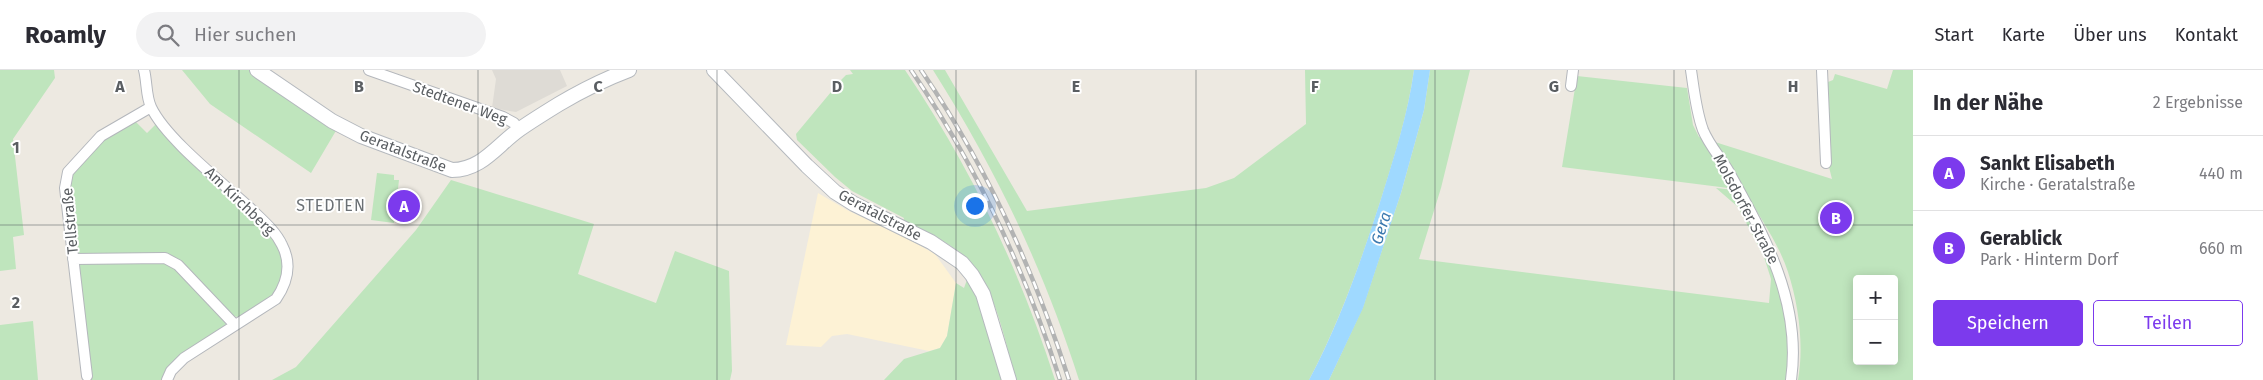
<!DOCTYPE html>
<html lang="de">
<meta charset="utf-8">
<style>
:root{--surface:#fff;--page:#f2f2f3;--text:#2b2b33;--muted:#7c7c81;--line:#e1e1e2;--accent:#7c3aed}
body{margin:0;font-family:"Fira Sans",sans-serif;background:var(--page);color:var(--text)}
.controls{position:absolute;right:15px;bottom:15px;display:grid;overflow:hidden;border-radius:5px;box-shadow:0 2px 12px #0003}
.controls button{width:45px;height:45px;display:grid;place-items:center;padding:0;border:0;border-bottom:1px solid var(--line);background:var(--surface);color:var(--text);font:25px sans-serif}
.you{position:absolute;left:974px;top:135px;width:18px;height:18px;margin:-12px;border:4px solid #fff;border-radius:50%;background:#1a73e8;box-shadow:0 0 0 8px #1a73e833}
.badge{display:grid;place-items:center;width:32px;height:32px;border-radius:50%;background:var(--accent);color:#fff;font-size:16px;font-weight:700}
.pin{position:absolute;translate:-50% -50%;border:2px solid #fff;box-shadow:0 1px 5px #0006}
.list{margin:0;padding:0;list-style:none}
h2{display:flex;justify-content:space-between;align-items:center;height:65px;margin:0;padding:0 20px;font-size:21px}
h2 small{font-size:16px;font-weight:400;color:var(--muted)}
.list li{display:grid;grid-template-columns:32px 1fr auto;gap:15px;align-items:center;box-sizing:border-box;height:75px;padding:0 20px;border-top:1px solid var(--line)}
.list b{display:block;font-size:19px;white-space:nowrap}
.list p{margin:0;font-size:16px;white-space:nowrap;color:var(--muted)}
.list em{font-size:16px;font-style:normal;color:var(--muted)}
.actions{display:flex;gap:10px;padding:15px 20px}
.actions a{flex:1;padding:11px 0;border:1px solid var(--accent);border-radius:5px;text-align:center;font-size:18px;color:var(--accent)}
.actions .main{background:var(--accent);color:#fff}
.icon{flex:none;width:28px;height:28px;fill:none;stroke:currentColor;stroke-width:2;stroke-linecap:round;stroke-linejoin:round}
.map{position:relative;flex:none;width:1913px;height:310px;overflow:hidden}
header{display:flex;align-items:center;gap:30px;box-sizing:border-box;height:70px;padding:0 25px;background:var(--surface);border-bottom:1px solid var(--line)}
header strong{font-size:24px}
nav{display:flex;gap:28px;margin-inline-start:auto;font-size:18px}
.search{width:350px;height:45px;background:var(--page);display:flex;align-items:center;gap:12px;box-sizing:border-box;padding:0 18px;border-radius:28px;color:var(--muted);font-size:19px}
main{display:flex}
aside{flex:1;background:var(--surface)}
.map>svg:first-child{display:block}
.commercial{fill:#fdf2d5}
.industrial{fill:#dedbd5}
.green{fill:#bfe5bd;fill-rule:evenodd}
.water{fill:#9fd9ff}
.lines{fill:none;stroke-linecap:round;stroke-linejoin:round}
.street-casing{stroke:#b4b7bc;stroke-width:12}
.secondary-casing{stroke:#b5b9be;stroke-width:16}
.street{stroke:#fff;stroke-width:10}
.secondary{stroke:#fff;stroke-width:14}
.rail-casing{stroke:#b2b3b3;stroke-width:4.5}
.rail{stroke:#fff;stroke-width:2.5;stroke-dasharray:8;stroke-linecap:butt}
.grid{fill:none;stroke:#5a5e62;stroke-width:1;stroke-opacity:0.55}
.labels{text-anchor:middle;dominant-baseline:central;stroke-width:4;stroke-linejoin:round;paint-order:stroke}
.street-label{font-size:15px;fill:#5a5e62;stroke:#fff}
.neighbourhood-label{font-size:16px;letter-spacing:1px;fill:#6b7074;stroke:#fff}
.water-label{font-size:16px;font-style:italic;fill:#3d7ab0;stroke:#fff}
.grid-label{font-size:16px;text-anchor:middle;font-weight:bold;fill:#5a5e62;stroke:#fff;stroke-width:4;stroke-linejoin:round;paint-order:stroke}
</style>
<header>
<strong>Roamly</strong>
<div class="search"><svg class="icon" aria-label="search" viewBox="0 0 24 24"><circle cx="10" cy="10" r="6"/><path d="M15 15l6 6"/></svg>Hier suchen</div>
<nav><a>Start</a><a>Karte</a><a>Über uns</a><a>Kontakt</a></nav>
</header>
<main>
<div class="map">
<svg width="1913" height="310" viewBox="0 0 1913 310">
<rect width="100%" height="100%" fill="#ede9e1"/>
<path class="commercial" d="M818 123 847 140 912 171 935 184 956 213 947 266 940 278 929 281 847 264 832 266 821 277 786 275Z"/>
<path class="industrial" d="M492 0H560L567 16 516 42 492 38 496 9Z"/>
<path class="green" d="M0 0H54L55 8 13 69 24 165 13 167 16 199 0 201Z
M182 0H250L337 59 311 103 210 34Z
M850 0H905C970 96 1020 200 1055 310H1016C1002 262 995 205 951 176 936 166 919 159 903 152L904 148 852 121 835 107 797 70 796 64 841 10 846 5 853 4Z
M933 0H945L1027 141 1206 118 1234 108 1306 54 1305 0H1414C1408 43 1395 85 1382 126 1362 189 1340 251 1309 310H1079C1043 197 996 100 933 0Z
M1430 0H1470L1441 118 1419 189 1769 233 1771 209 1764 187 1738 137 1716 118 1735 120C1747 142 1759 163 1769 185 1785 221 1792 272 1786 310H1329L1363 237 1401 123 1424 40Z
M1893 0H1913V310H1798C1804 276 1799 236 1788 202 1779 174 1759 146 1744 120L1562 97 1577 6 1687 18 1693 55 1699 67 1832 109 1829 97 1828 12 1833 10 1835 4 1887 19ZM1857 209H1894V291H1857Z
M134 50 147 63 157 53 272 168C284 185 289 211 271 227 262 235 251 241 241 248L230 245 178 190 76 184 68 122 71 104 99 72Z
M377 103 394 105V110H399L394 153 371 150Z
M451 110 594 154 578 204 656 233 675 181 729 201 732 301 730 310H272L296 297 416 160Z
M77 193H165L175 198 226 253 225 257 183 284 163 310H91Z
M968 207 976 222 1004 310H884L904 289 940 278 947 266 956 213 964 218Z
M33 251 38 310H0V255Z"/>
<path class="water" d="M1414 0H1430L1424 40 1401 123 1363 238 1329 310H1309C1340 252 1361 191 1381 129 1394 87 1408 44 1414 0Z"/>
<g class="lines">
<defs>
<path id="street" d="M144 0C147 11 146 27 151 37 166 69 223 113 250 138 261 149 275 160 282 175 292 194 287 213 276 229L184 288 171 301 167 310
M369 0 503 47 514 53 519 60
M1691 0C1694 20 1696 41 1703 60 1709 75 1721 88 1729 102 1765 167 1802 233 1791 310
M1822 0 1826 93
M1571 16 1573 0
M73 189 165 188 178 195 235 255
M87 306 65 118 68 102 101 66 151 37"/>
<path id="secondary" d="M257 0 332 51 361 66 452 100C482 100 497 75 520 59 533 50 546 42 559 34 581 21 605 9 629 0
M714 0 807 96 835 122 854 134 931 172 962 193 972 205 983 224 1009 310"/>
</defs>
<use href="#street" class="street-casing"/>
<use href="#secondary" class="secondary-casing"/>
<use href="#street" class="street"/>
<use href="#secondary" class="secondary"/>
<defs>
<path id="rail" d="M911 0C976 95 1025 200 1060 310
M921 0C986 95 1034 200 1069 310"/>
</defs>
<use href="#rail" class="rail-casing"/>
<use href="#rail" class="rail"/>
</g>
<path class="grid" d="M239 0V310M478 0V310M717 0V310M956 0V310M1196 0V310M1435 0V310M1674 0V310M0 155H1913"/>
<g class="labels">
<g class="street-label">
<text transform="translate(460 33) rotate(20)">Stedtener Weg</text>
<text transform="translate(403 81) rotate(21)">Geratalstraße</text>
<text transform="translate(240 131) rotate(44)">Am Kirchberg</text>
<text transform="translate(1746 139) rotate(62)">Molsdorfer Straße</text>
<text transform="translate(880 145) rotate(28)">Geratalstraße</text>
<text transform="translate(70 151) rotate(-95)">Tellstraße</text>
</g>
<g class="neighbourhood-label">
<text x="331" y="135">STEDTEN</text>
</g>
<g class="water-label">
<text transform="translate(1381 158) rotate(-72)">Gera</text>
</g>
</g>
<g class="grid-label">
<text x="120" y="22">A</text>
<text x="359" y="22">B</text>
<text x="598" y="22">C</text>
<text x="837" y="22">D</text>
<text x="1076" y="22">E</text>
<text x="1315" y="22">F</text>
<text x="1554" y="22">G</text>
<text x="1793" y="22">H</text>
<text x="16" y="83">1</text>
<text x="16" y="238">2</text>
</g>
</svg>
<div class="controls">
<button>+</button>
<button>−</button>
</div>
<div class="you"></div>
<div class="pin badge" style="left:404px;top:136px">A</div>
<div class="pin badge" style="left:1836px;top:148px">B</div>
</div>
<aside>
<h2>In der Nähe<small>2 Ergebnisse</small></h2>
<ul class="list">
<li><span class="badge">A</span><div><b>Sankt Elisabeth</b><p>Kirche · Geratalstraße</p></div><em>440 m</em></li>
<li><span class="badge">B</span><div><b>Gerablick</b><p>Park · Hinterm Dorf</p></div><em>660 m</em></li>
</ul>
<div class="actions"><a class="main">Speichern</a><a>Teilen</a></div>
</aside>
</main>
